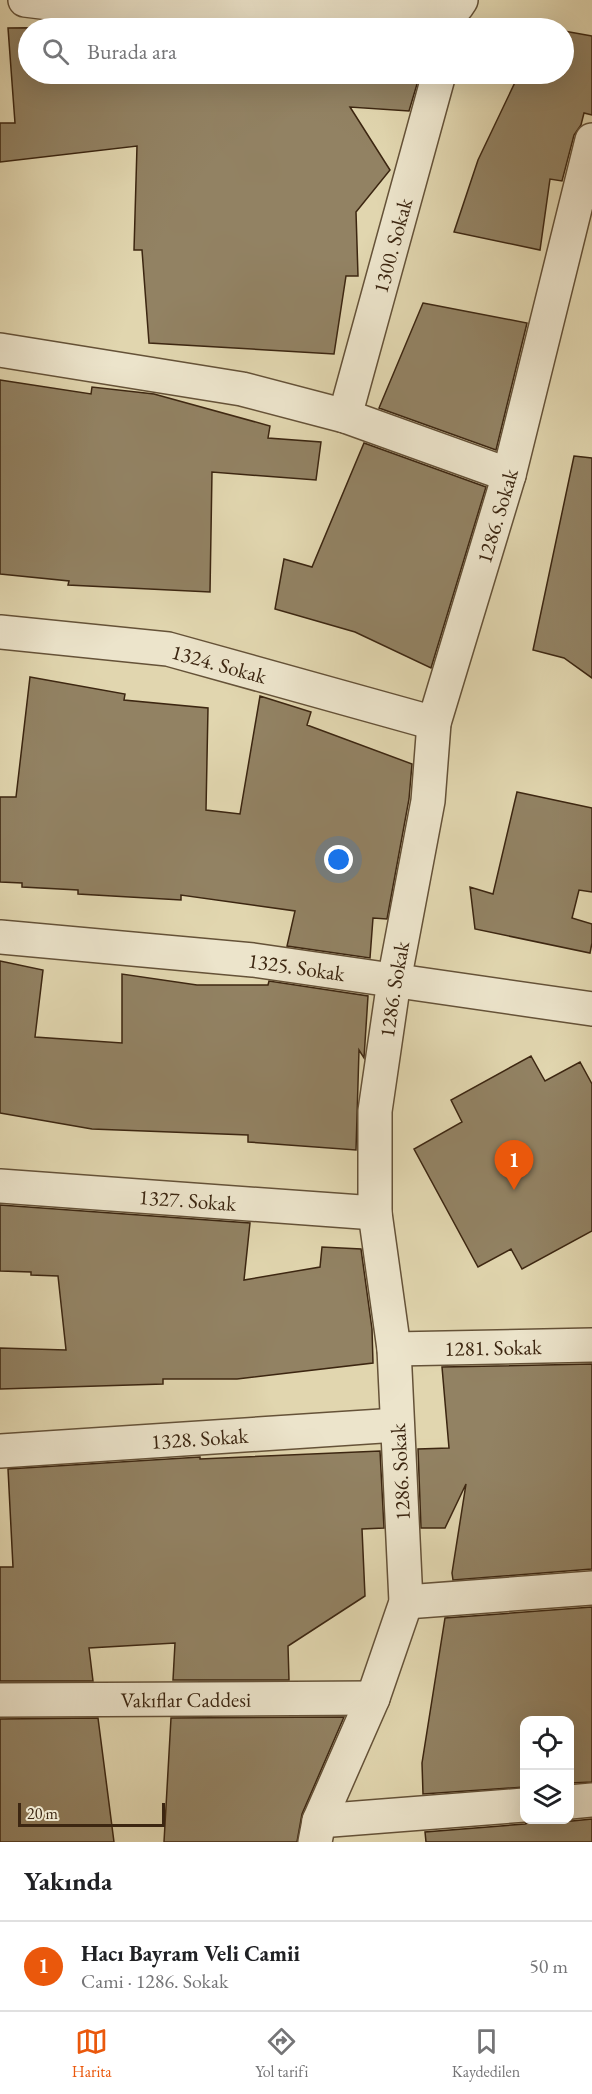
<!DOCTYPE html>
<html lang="tr">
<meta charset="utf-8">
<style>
:root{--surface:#fff;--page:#f2f2f2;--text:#202124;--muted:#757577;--line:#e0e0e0;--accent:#ea580c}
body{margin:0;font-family:"EB Garamond",serif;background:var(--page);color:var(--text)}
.controls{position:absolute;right:18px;bottom:18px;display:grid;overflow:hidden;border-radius:12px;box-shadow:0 6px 24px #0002}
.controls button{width:54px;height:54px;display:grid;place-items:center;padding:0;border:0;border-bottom:2px solid var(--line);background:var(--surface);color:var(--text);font:30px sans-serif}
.scale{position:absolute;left:18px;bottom:15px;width:147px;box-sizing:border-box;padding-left:6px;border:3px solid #3c2611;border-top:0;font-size:16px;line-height:21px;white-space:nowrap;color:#3c2611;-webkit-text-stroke:4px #ece4cb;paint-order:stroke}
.you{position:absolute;left:339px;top:860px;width:21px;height:21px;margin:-15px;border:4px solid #fff;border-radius:50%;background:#1a73e8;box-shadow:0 0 0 9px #1a73e833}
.badge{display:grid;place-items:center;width:39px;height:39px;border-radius:50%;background:var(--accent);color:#fff;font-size:20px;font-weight:700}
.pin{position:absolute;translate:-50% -50px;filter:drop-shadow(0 2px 3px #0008)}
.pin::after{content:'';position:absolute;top:32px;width:21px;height:18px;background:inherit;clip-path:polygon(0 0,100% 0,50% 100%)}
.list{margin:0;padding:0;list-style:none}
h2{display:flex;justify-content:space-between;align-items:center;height:78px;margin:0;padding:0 24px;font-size:26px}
h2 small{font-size:20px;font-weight:400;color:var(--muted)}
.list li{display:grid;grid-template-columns:39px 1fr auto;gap:18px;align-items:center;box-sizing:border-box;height:90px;padding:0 24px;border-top:2px solid var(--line)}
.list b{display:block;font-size:22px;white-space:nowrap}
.list p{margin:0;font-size:20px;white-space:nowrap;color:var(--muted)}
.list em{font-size:20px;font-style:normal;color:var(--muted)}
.icon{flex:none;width:33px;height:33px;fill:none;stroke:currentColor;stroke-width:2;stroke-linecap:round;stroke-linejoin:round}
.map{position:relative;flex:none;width:592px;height:1842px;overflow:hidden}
.search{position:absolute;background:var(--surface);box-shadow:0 6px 24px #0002;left:18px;right:18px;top:18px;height:66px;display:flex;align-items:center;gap:15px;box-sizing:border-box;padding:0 21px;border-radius:33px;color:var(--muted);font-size:22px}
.sheet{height:168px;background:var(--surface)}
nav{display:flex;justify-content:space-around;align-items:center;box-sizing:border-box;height:84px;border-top:2px solid var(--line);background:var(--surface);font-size:16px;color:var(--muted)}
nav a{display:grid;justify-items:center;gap:3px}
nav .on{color:var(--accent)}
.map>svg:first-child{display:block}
.building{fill:#928263;stroke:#3c2611;stroke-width:1.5}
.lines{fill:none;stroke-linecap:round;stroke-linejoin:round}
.minor-casing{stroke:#655238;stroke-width:36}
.minor{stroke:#ece4cb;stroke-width:33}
.labels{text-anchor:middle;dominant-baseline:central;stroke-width:6;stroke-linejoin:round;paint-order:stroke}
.street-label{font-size:21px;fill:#3c2611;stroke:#ece4cb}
</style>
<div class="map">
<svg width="592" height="1842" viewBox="0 0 592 1842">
<rect width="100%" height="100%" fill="#e1d6af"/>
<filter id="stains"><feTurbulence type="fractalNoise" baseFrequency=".00333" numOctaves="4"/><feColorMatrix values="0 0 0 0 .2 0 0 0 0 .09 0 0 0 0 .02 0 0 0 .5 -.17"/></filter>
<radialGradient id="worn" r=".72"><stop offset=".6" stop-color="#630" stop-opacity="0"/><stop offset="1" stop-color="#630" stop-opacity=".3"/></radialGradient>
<path class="building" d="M106 25H197L255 28H28V74H420L409 111 350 107 390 170 356 212 358 276H346L334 354 149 343 142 250H134L137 146 0 162V123H15L8 28 106 27Z
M564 31 592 36V115L584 113 581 125 574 135 562 181 550 179 540 250 454 232 478 160 519 74H564Z
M423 303 527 323 496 450 379 408Z
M0 380 91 394 92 387 154 394 270 426 268 438 321 442 316 480 212 472 210 592 68 585 69 581 0 574Z
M364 443 486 487 431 668 355 632 275 609 284 559 312 567Z
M574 456 592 458V678L564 658 533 650Z
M30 677 125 694 124 700 208 708 206 810 240 814 260 696 311 712 307 725 412 764 409 799 387 919 373 918 370 958 287 946 295 911 181 895V900L78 894V890L22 887V883L0 882V797H16Z
M517 792 592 808V892L579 890 572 918 592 924V943L590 953 475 929 470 887 493 894Z
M0 961 43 970 35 1037 122 1043V974L197 985H268L269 981 368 996 364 1058 359 1050 356 1150 248 1142V1135L92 1129 0 1113Z
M531 1056 545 1081 580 1062 592 1084V1231L522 1269 511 1249 478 1267 414 1149 462 1122 451 1100Z
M0 1205 250 1223 244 1280 320 1267 322 1247 361 1249 372 1329 373 1363 237 1379H163V1384L0 1389V1348L66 1350 58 1276 31 1275V1272L0 1271Z
M592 1364V1569L453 1580 452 1573 466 1484 445 1528H421L418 1449 449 1448 442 1367Z
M380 1451 384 1528 362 1529 365 1596 288 1646 289 1680H173L175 1643 89 1648 93 1681H0V1567H13L8 1469 200 1457V1459Z
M592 1607V1782L570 1783V1720H525V1787L423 1794 422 1763 445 1618Z
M344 1717 302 1814 297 1842H164L171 1718Z
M98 1718 114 1842H0V1719Z
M592 1819V1842H426L425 1832 525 1824 536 1820 572 1821Z"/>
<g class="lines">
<defs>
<g id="minor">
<path d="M25 0 74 6 307 7 457 6 461 0"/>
<path d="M0 350 242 389 345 416 509 475"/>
<path id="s1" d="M345 416 439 74"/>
<path id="s2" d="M0 632 168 649 434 723"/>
<path id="s3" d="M0 937 253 960 592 1009"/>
<path id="s4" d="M0 1186 375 1213"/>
<path id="s5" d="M394 1349 592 1345"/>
<path id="s6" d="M0 1451 397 1425"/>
<path d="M406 1602 592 1588"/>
<path id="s7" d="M0 1700 373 1698"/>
<path d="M570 1802 592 1800"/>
<path d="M319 1821 524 1805"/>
<path id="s8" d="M315 1842 319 1821 373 1698 406 1602 394 1349 375 1213V1111L394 981 428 801 434 723 509 475 592 140"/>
</g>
</defs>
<use href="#minor" class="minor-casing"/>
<use href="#minor" class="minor"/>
</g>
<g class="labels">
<g class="street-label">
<text stroke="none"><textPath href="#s1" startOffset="177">1300. Sokak</textPath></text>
<text stroke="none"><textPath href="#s8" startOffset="1359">1286. Sokak</textPath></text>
<text stroke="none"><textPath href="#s2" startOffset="222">1324. Sokak</textPath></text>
<text stroke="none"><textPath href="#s3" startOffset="298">1325. Sokak</textPath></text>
<text stroke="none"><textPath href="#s8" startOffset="873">1286. Sokak</textPath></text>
<text stroke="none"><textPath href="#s4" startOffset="188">1327. Sokak</textPath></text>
<text stroke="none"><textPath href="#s5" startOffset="99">1281. Sokak</textPath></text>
<text stroke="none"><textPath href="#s6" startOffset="200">1328. Sokak</textPath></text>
<text transform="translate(400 1472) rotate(-93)">1286. Sokak</text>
<text stroke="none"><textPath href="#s7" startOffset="186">Vakıflar Caddesi</textPath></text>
</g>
</g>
<rect width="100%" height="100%" filter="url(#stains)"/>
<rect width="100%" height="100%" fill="url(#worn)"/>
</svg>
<div class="controls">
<button><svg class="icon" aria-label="locate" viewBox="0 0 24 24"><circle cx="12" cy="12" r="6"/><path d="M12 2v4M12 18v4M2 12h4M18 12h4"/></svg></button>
<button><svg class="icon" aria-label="layers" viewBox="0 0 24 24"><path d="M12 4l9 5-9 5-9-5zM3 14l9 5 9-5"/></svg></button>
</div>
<div class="scale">20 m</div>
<div class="you"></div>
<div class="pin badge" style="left:514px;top:1190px">1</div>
<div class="search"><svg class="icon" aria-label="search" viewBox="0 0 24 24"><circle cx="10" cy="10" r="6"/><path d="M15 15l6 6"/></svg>Burada ara</div>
</div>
<section class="sheet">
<h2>Yakında<small></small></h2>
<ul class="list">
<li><span class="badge">1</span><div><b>Hacı Bayram Veli Camii</b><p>Cami · 1286. Sokak</p></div><em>50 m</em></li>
</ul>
</section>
<nav>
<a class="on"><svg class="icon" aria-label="map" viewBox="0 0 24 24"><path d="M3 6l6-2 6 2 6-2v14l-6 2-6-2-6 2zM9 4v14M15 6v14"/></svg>Harita</a>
<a><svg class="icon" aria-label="directions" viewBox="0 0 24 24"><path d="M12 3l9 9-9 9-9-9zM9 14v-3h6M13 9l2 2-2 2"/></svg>Yol tarifi</a>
<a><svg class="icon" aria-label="saved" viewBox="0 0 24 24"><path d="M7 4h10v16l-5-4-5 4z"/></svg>Kaydedilen</a>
</nav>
